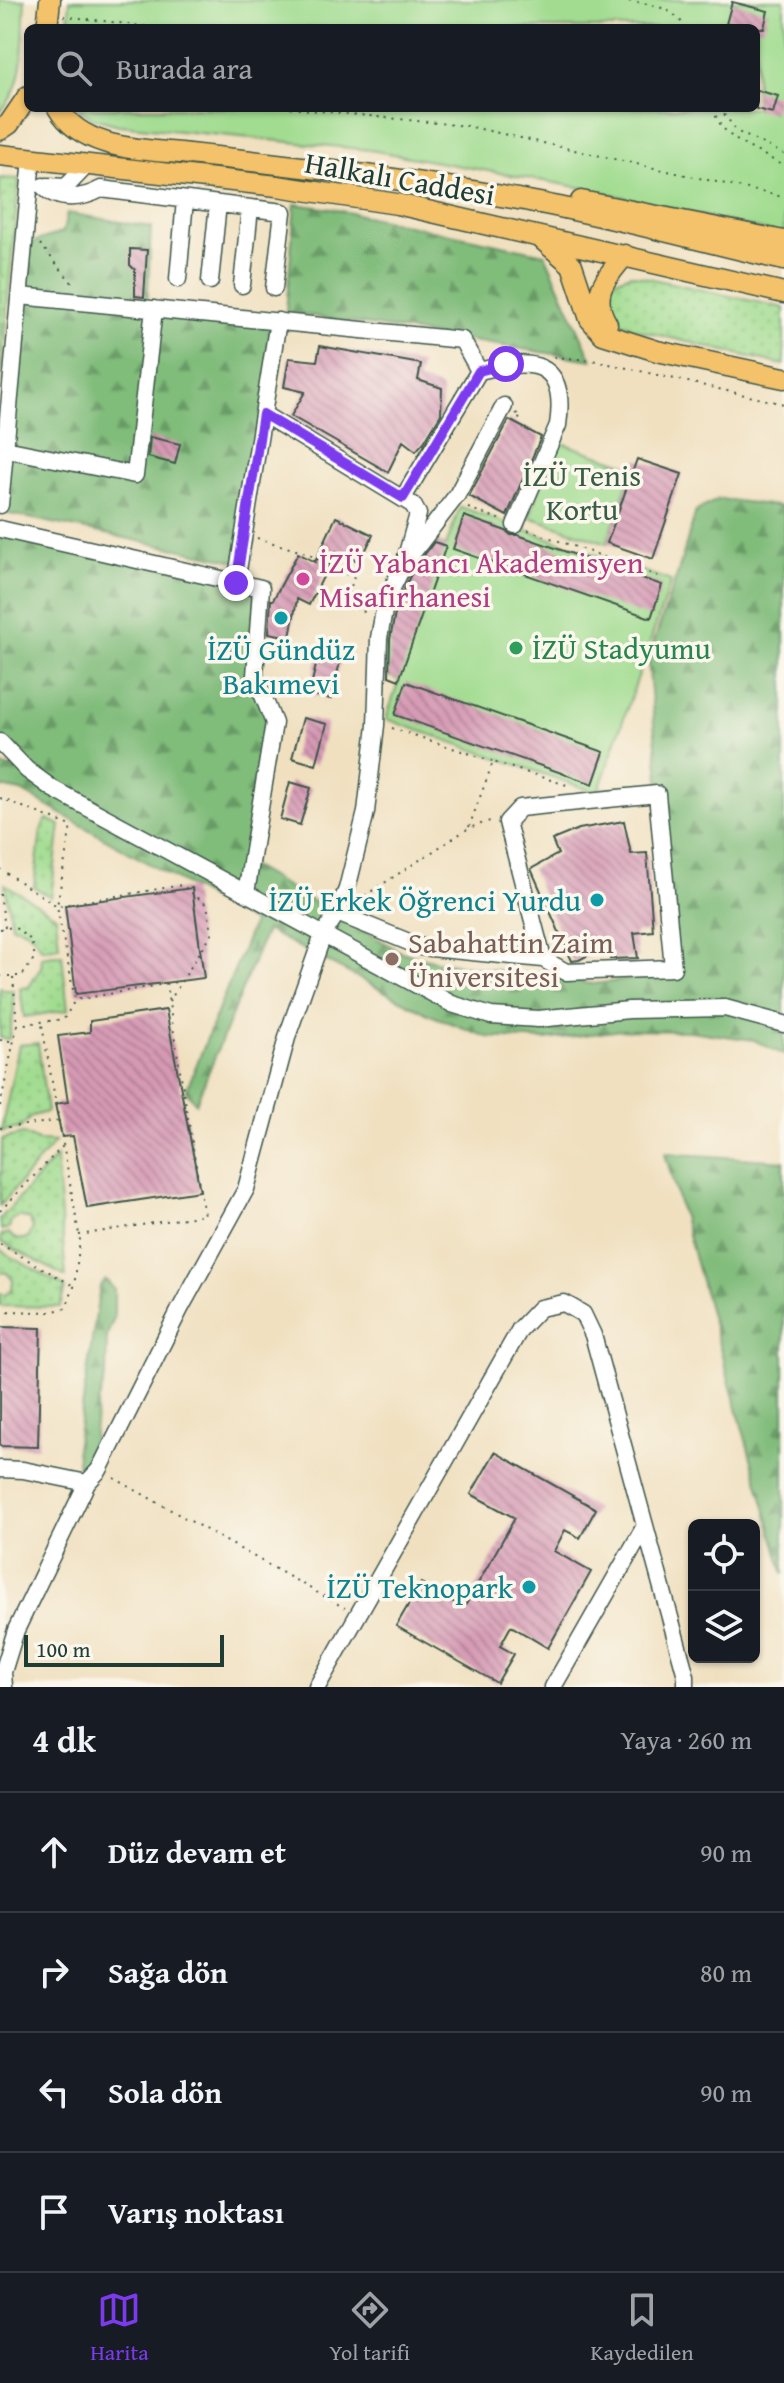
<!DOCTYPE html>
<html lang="tr">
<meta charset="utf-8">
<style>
:root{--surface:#171b24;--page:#242831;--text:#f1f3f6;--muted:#9ea1a6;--line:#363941;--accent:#7c3aed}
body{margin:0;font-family:"Gentium Book Plus",serif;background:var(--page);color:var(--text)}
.controls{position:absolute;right:24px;bottom:24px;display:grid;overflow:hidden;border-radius:12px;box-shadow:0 2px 6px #0004}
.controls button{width:72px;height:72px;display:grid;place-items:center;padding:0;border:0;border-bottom:2px solid var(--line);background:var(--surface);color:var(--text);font:40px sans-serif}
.scale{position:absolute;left:24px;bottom:20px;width:200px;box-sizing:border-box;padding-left:8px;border:4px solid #1f3d34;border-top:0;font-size:22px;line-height:28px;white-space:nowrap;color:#1f3d34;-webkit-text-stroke:6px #fbf7ec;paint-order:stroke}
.stop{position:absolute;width:24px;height:24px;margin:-18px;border:6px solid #7c3aed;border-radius:50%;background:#fff}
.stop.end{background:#7c3aed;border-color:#fff;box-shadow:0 2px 8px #0008}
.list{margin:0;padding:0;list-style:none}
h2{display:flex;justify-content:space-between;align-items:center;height:104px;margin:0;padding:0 32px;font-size:34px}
h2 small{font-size:26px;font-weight:400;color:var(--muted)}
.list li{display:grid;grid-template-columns:52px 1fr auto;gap:24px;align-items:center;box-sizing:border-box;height:120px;padding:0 32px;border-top:2px solid var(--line)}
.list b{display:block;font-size:30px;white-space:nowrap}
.list em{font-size:26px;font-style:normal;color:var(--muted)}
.icon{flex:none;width:44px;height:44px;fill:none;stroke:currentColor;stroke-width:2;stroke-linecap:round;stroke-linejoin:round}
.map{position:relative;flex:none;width:784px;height:1687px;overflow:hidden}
.search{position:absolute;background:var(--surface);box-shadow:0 2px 6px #0004;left:24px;right:24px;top:24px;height:88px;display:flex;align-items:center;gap:20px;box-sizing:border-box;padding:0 28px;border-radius:12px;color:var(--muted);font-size:30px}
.sheet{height:584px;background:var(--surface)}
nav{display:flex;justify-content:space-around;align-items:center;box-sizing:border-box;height:112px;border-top:2px solid var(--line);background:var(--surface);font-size:22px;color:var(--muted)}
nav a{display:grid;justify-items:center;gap:4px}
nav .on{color:var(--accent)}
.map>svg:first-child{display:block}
.grass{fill:url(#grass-dots);stroke:#608c62;stroke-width:2}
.forest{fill:url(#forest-firs);stroke:#507c57;stroke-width:2}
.park{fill:#a1dc90;stroke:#608c62;stroke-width:2}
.building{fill:url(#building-back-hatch)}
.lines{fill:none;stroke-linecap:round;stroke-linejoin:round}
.minor-casing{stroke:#3e5549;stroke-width:19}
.major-casing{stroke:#3e5549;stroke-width:23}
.path{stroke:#3e5549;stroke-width:2;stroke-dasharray:2 6;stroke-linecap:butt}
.minor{stroke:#fff;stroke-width:16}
.major{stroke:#f3c26a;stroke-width:20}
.route{stroke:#7c3aed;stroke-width:10}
.hotel-dot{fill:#d1479c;stroke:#fbf7ec;stroke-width:3}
.culture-dot{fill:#0f9aa8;stroke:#fbf7ec;stroke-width:3}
.leisure-dot{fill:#2e9e5b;stroke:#fbf7ec;stroke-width:3}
.education-dot{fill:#8d6e63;stroke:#fbf7ec;stroke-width:3}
.labels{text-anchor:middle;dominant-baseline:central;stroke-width:7;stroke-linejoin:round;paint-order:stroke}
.street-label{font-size:30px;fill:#1f3d34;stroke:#fbf7ec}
.park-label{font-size:30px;fill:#395d46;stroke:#fbf7ec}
.hotel-label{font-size:30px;fill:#b23c85;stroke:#fbf7ec;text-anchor:start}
.leisure-label{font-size:30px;fill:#27864d;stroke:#fbf7ec;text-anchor:start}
.culture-label{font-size:30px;fill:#0d838f;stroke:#fbf7ec;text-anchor:end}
.education-label{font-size:30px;fill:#785e54;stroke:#fbf7ec;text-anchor:start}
</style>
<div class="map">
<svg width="784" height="1687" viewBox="0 0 784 1687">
<defs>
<pattern id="grass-dots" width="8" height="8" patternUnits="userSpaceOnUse" patternTransform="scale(2)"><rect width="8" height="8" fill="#a1dc90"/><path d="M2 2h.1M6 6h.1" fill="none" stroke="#8abe7d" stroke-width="1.8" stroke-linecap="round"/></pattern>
<pattern id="forest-firs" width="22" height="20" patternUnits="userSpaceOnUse" patternTransform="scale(2)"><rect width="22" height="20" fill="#80bc7a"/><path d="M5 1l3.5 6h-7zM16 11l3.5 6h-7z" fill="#689a65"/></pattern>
<pattern id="building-back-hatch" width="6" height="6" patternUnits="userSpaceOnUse" patternTransform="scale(2)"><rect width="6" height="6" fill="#d699b4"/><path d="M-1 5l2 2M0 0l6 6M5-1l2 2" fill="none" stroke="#ad7e93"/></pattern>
</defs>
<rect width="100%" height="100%" fill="#fbf7ec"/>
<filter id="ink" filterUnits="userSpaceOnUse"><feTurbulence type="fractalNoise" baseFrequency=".0125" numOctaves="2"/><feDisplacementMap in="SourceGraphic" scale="16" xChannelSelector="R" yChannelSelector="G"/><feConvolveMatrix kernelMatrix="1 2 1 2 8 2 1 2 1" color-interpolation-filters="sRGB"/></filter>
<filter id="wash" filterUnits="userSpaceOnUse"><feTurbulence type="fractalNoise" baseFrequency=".006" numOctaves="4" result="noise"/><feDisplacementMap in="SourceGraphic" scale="32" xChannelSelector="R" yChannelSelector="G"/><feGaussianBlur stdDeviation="1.8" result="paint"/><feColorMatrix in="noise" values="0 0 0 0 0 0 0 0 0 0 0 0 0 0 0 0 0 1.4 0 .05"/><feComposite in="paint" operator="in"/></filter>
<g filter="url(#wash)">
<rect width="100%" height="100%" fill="#f0e0c0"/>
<path class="grass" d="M0 178 19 179 0 384Z
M630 274 784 308V365L642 331 613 320 605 296 613 281Z
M47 819 60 825 51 897 34 887 41 830Z
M5 884 56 916 59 946 42 949C36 937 26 927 12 926Z
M62 954 68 1010 24 1017 20 988 29 987 42 965 41 957Z
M0 987 4 990H13L14 1010 9 1039 0 1038Z
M38 1043 47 1112 32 1116 20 1128 1 1131 19 1045Z
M23 1134 38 1141 55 1142 0 1206 2 1139Z
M56 1157 66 1277 1 1242V1235L9 1233C14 1241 21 1241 29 1237L33 1228 29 1219 19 1216 11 1221 9 1228 1 1230 0 1219Z
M0 1250 65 1287 60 1307 0 1306V1294L5 1295 12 1289 13 1280 7 1273 0 1272Z"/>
<path class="forest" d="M295 204 332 209 545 254 592 360 286 312Z
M67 213 151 227 147 308 278 321 240 562 0 512 25 245 63 232Z
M719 499 784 507V1055L754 1040 690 1031 622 1030 545 1040 487 1037 430 1015 266 930 196 1103 186 1091 253 923 21 791 0 787V766L25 770 0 742V529L261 588 255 676 274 723 251 866 401 952 440 962 593 984 677 974 648 659 678 572 696 511Z
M665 1153 784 1161V1575Z
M106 1280 114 1289V1318L107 1335 106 1375 97 1407 90 1467H78L76 1449 100 1286Z"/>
<path class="park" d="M0 0H25C22 36 28 84 0 112Z
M70 0H784V235L589 189 370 150 119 125 93 118 76 108H756V28H68Z
M556 441 633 467 607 543 530 517Z
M460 507 671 581 598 793 386 719 399 680 386 675C380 623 395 579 433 542L446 546Z"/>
<g id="blocks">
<path class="building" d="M732 2 768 11 764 28H742L726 24Z
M756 90 778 96 773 113 756 109Z
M130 249 147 250 144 297 135 296V270L130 265Z
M320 346 421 364 418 380 442 388 441 414 424 442 416 451 403 441 388 472 291 416 305 392 284 387 289 358 317 361Z
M509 420 541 437 507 516 469 496Z
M150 437 180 444 175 464 148 457Z
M637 459 682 474 653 559 607 543Z
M464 516 506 531 511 535H518L662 585 651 618 453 549Z
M336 517 373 535 360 562 336 551 309 605 297 599 290 637 269 633 271 600H273L298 553 315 562Z
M434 542 446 546 399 680 389 676 390 639 397 604 413 570Z
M319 653 341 658 331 699 309 694Z
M406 682 604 752 593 784 395 715Z
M303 718 327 724 316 765 292 758Z
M290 782 311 788 300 825 280 819Z
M624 821 631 854 647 853 653 931 634 933 638 958 610 959 609 951 594 952 579 960 572 961 531 869 558 854 552 840 579 829Z
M192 888 204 978 76 994 65 905Z
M166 1010 200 1191 87 1208 73 1136 62 1137 55 1104 68 1102 58 1036 90 1032V1021Z
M0 1327 41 1328 38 1447 0 1446Z
M495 1452 596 1509 580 1538 565 1530 554 1551 591 1572 548 1648 511 1626 500 1646 514 1654 497 1683 396 1626 421 1583 464 1608 515 1518 471 1494Z"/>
</g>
</g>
<g filter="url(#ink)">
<use href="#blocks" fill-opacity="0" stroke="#3e5549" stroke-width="2"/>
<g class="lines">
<defs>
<path id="minor" d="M43 186C58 202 83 199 101 189L283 212 274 288
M47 186 66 187 87 165
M178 279 185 200
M210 281 218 204
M242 285 250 208
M20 296 462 340 479 371
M263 414 413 505 418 514 406 557
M5 449 135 475 154 309
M403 498 479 371C530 358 568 358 558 425L515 525
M0 505 32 158
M0 529 261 588 255 676 274 723 246 893
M236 583 278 321
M0 742 27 770 53 789 452 1004 491 1016 538 1019 629 1010 725 1008 784 1024
M337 913 421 947 543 959 566 972 673 968 657 794 520 808 507 822 543 959
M0 1469 23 1470 87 1483 16 1630 3 1672 4 1687
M87 1483 99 1470 180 1309 246 1189 288 1034 323 935 337 913 347 889 366 812 376 725 379 638 386 600 404 564 457 495 504 406
M317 1687 520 1329 540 1308 564 1303 583 1314 593 1335 686 1676V1687
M553 1687 645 1526"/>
<path id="major" d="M47 28 50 0
M58 108C83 151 144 149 189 154 299 166 409 179 518 199 608 215 696 240 784 260
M0 130 9 124 28 96
M0 155 277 186 397 204 784 293
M581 201 784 241
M543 240 572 265 590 319 603 334 657 351 784 378
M607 324C589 294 606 278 625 255"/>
</defs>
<use href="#minor" class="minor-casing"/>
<use href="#major" class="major-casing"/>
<path class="path" d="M613 0C637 2 673 3 685 28
M64 16 158 28
M290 108 467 126 779 196 784 194
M713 108C723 144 758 148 784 167
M719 108 738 132 784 154
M40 244 74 285
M554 357 592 360 784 404
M516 413 521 416 517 422
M468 508 499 519
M528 530 658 576
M257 538 306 553 354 578 345 604 367 613
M392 728 492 761
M0 798 71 826 57 906 0 869
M469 827 493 762 570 786
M0 894 5 927
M358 900 469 828 493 820
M0 929 14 927 31 940 35 957 22 976H0
M13 977 17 1025 64 1019 75 1000 57 906 182 885 207 905 212 933 182 981 75 1000
M169 1002 180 984
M0 1040 11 1041
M0 1106 17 1026
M0 1128 58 1121
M0 1211 63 1146
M79 1235 204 1215 166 985
M0 1244 72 1285
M0 1311 50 1312 66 1308 74 1287 80 1240 42 1025
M114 1478 345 1608"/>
<use href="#minor" class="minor"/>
<use href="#major" class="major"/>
</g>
</g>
<g class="lines" filter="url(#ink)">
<path class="route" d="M236 583 263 414 403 498 479 371 506 364"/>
</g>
<circle class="hotel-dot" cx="303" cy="579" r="8"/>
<g class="culture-dot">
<circle cx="281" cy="618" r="8"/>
<circle cx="597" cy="900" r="8"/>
<circle cx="529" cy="1587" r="8"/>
</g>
<circle class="leisure-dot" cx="516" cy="648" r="8"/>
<circle class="education-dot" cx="392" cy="959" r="8"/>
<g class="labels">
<g class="street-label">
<text transform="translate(400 178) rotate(10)">Halkalı Caddesi</text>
</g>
<g class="park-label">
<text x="582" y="475">İZÜ Tenis<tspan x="582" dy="34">Kortu</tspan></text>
</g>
<g class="hotel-label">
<text x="319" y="562">İZÜ Yabancı Akademisyen<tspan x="319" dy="34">Misafirhanesi</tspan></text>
</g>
<g class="leisure-label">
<text x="532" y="648">İZÜ Stadyumu</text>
</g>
<g class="culture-label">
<text x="281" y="649" text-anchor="middle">İZÜ Gündüz<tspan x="281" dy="34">Bakımevi</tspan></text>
<text x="581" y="900">İZÜ Erkek Öğrenci Yurdu</text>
<text x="513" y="1587">İZÜ Teknopark</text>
</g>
<g class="education-label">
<text x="408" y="942">Sabahattin Zaim<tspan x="408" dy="34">Üniversitesi</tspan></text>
</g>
</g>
</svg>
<div class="controls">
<button><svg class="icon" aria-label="locate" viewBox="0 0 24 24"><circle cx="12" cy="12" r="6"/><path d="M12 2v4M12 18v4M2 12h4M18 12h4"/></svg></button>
<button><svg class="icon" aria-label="layers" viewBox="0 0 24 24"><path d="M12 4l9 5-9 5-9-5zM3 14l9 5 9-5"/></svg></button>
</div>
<div class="scale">100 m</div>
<div class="stop" style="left:506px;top:364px"></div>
<div class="stop end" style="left:236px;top:583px"></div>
<div class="search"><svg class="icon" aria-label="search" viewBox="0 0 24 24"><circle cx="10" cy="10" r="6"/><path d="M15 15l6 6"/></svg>Burada ara</div>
</div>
<section class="sheet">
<h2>4 dk<small>Yaya · 260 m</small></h2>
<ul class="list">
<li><svg class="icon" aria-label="ahead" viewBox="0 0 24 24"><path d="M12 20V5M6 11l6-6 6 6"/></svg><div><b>Düz devam et</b></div><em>90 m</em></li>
<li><svg class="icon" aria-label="right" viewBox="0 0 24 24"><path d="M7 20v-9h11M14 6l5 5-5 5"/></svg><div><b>Sağa dön</b></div><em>80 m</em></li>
<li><svg class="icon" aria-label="left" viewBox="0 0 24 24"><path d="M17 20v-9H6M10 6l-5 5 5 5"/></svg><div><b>Sola dön</b></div><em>90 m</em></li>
<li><svg class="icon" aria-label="arrive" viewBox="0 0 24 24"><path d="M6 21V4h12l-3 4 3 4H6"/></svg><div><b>Varış noktası</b></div></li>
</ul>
</section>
<nav>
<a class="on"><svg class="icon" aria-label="map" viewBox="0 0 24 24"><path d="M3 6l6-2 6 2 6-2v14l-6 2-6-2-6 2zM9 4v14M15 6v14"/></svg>Harita</a>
<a><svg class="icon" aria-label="directions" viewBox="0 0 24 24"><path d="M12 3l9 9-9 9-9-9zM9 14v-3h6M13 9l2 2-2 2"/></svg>Yol tarifi</a>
<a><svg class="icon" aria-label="saved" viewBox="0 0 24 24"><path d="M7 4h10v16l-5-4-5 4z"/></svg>Kaydedilen</a>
</nav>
